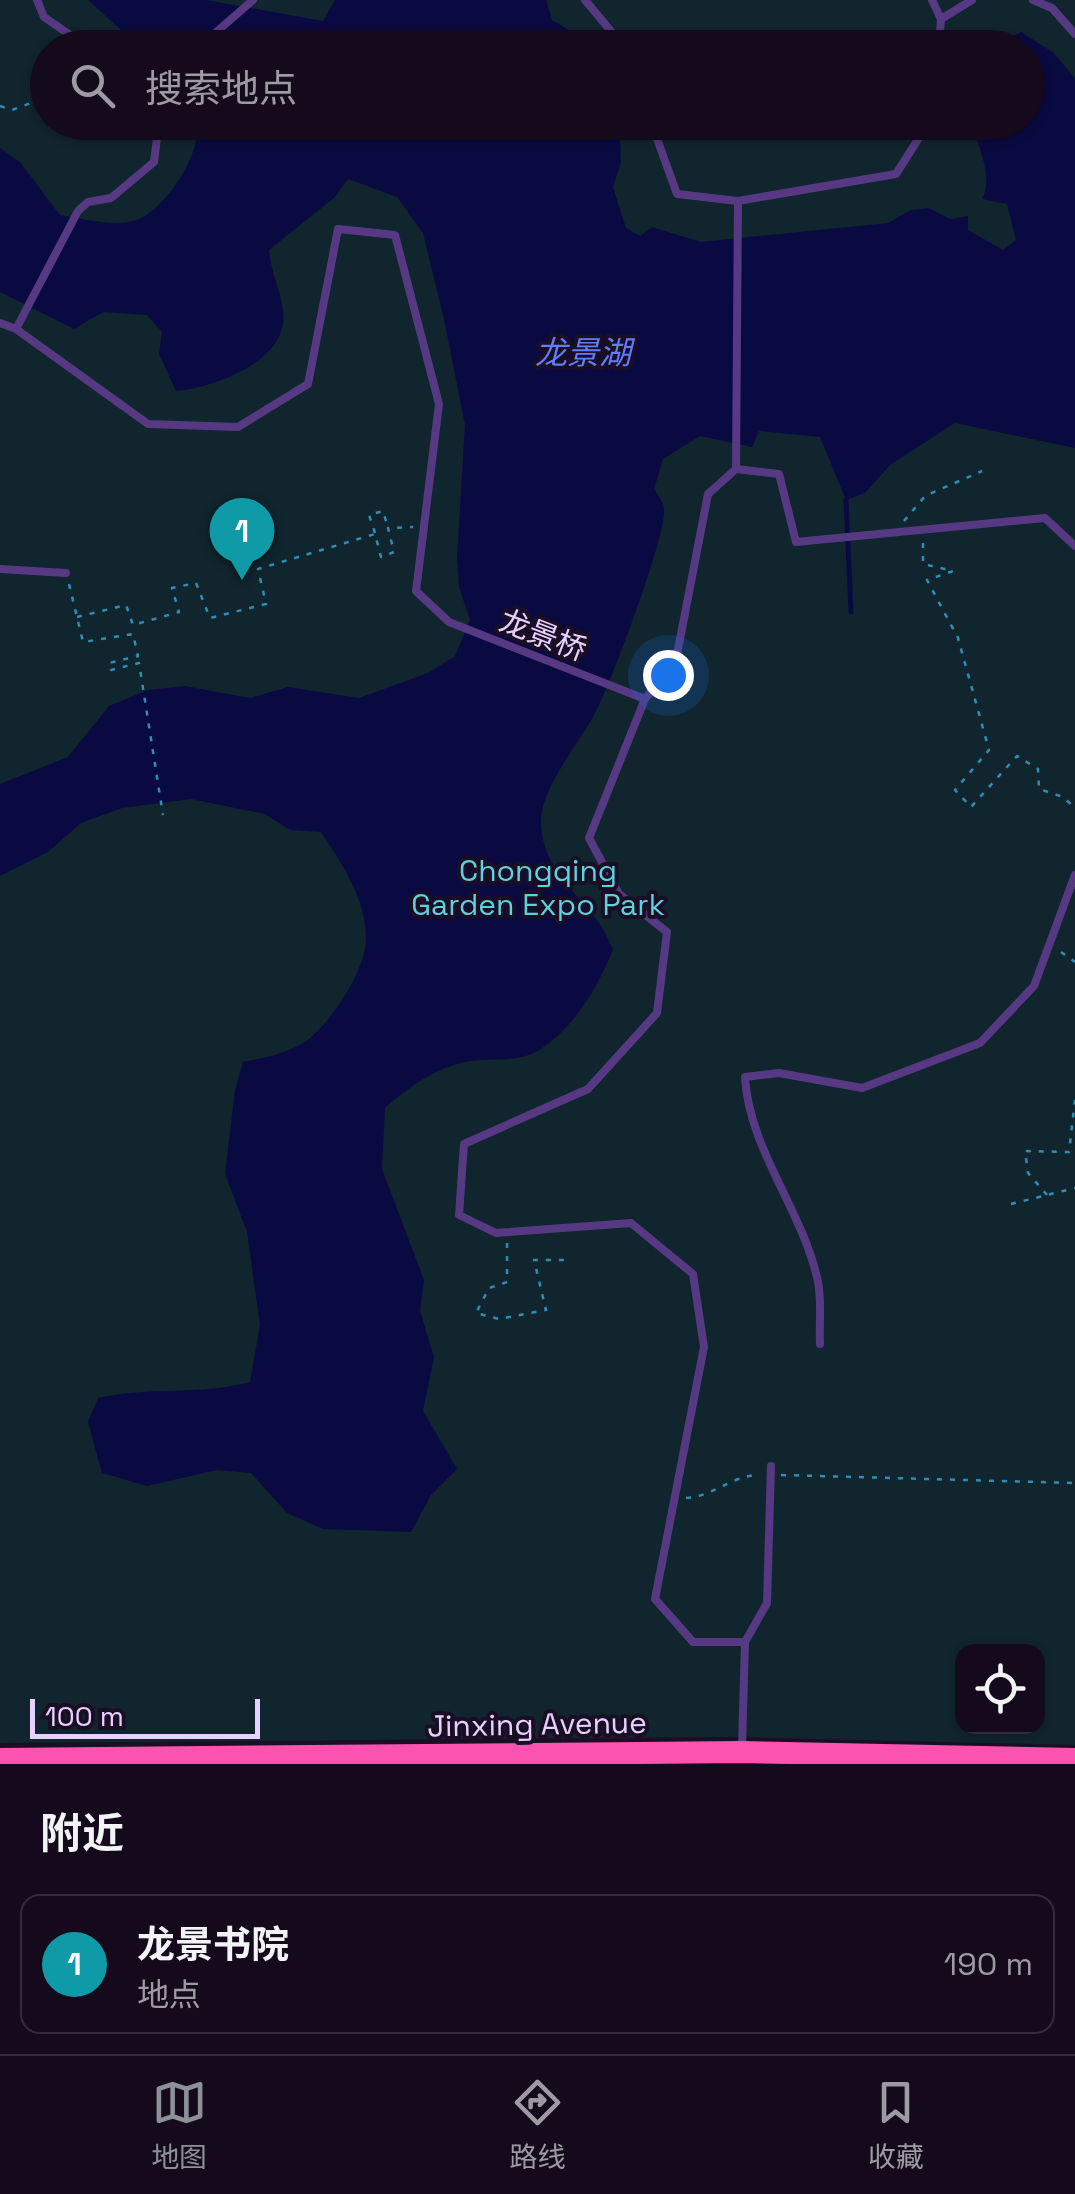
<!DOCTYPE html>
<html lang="zh">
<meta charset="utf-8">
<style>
:root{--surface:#140a1b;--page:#211828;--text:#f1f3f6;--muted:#9d9aa3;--line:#332b3a;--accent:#8c9099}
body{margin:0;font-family:"Space Grotesk","Noto Sans SC",sans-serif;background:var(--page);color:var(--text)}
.controls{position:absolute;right:30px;bottom:30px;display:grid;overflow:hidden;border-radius:20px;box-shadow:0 2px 8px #0004}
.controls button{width:90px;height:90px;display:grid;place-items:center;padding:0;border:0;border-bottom:2px solid var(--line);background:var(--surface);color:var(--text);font:50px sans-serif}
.scale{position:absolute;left:30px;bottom:25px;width:230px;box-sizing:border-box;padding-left:10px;border:5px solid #e7d2ff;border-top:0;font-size:28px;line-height:35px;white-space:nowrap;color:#e7d2ff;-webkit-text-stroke:8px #1a0e24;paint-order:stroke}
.you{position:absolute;left:668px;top:675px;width:35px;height:35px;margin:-25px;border:8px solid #fff;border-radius:50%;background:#1a73e8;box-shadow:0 0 0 15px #1a73e833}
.badge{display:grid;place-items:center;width:65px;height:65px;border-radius:50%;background:var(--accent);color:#fff;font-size:32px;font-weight:700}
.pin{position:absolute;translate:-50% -82px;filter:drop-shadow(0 2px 5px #0008)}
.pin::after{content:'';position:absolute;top:52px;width:35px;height:30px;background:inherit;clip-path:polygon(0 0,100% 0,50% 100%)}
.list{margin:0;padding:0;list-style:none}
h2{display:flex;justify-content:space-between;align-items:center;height:130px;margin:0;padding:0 40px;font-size:42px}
h2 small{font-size:32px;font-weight:400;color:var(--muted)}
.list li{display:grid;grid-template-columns:65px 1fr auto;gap:30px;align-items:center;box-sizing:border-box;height:140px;margin:0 20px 20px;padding:0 20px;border:2px solid var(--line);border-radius:20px}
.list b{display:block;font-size:38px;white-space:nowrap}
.list p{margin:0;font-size:32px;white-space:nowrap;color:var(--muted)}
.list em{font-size:32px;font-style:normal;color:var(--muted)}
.icon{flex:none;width:55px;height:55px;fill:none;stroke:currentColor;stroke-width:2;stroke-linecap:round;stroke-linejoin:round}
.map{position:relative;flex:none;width:1075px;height:1764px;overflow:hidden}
.search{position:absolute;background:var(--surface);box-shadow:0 2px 8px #0004;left:30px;right:30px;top:30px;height:110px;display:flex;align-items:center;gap:25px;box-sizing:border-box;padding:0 35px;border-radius:55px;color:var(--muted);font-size:38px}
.sheet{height:290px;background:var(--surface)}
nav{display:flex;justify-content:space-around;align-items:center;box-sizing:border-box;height:140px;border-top:2px solid var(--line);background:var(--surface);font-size:28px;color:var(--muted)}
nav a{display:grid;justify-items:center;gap:5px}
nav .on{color:var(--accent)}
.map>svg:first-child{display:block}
.green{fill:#11252e;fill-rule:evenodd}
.water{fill:#0a0a42}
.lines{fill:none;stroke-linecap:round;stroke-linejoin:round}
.stream{stroke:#0a0a42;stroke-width:5}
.path{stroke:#2f8eb6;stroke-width:2.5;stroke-dasharray:5 8;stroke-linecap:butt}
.service{stroke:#573983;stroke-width:8}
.trunk{stroke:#fd53b0;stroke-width:22}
.labels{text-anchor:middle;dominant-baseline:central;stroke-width:8;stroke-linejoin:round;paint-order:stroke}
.street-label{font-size:30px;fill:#e7d2ff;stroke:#1a0e24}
.park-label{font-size:30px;fill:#5dd1df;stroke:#1a0e24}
.water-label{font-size:32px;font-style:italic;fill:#607dfe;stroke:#1a0e24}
</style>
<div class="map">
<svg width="1075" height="1764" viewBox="0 0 1075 1764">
<rect width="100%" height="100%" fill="#1a0e24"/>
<path class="green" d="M0 0H1075V1745L734 1737 0 1743ZM48 48H1028V122H48ZM962 1652H1038V1726H962Z"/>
<path class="water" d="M88 0H206L323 21 335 0H546L552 20 578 36 585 47H140Z
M1021 32 1054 53 1075 79V448L955 423 890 465 865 493 846 500 820 437 759 431 752 447 700 436 663 459 654 489C657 494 664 503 664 509 668 532 607 695 592 719 577 744 541 791 541 820 541 880 596 900 613 950 597 988 577 1024 541 1049 519 1064 489 1057 465 1062 433 1069 408 1088 385 1108L382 1169 424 1280 420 1311 434 1357 423 1411 457 1469 431 1495 411 1532 323 1529 287 1513 251 1473 217 1470 147 1486 102 1473 88 1422 98 1398C152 1386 196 1396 250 1382L260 1325 247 1232 225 1174 235 1090 243 1062C264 1058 284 1054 303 1043 329 1027 366 970 366 939 366 898 342 864 321 832L290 830 265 814 191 799 122 808 81 823 48 852 0 876V784L68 757 109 706 148 690 185 686 250 698 288 687 359 698 428 673 455 656 470 620 459 587 457 558 465 425 445 324 423 233 397 197 348 179 334 198 269 250C271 272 280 289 283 310 291 360 214 388 176 391L159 354 162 332 147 315 103 312 74 329 0 292V148L20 162 60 215C85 219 123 230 145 216 171 199 201 153 197 123H619L621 162 613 187 626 228 640 236 652 227 701 242 888 223 911 210 929 208 950 219 968 216V230L1003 250 1016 240 1007 204 982 199C994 178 978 143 970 123L1028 122V48L979 47 997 46Z"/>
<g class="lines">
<path class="stream" d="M846 500 851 612"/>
<path class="path" d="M0 106 12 110 47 97 37 68
M904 521 925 496 982 471
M375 533 369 515 383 511 388 528
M923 543V564L953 571 927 580 958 638 989 750 955 790 971 807 1017 756 1038 769 1039 789 1063 797 1075 808
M69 584 83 642 133 634 138 656 109 663 111 670 139 663 163 815
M77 617 126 605 133 625 179 612 172 588 196 583 210 618 266 604 258 569 375 534 381 557 394 552 388 528 413 527
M1061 952 1075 962
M1047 1195 1028 1173 1025 1151 1069 1152 1075 1100
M1011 1204 1075 1188
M507 1243V1282L489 1288 476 1313 499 1319 546 1310 534 1260H571
M781 1475 1075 1483
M686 1498C712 1497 731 1476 758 1475"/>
<path class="service" d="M37 0 44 17 89 48
M585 0 625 48
M932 0 941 19 939 48
M1033 0 1052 8 1075 34
M941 19 972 0
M198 48 253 0
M651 122 677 194 738 201 896 174 929 122
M0 323 16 329 148 424 238 427 308 384 338 229 395 235 439 404 416 591 449 622 645 699
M16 329 78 211 88 202 111 198 154 162 159 122
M736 469 738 201
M0 569 66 573
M820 1344C819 1325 822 1301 818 1282 803 1210 749 1150 745 1077L779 1073 862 1088 980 1043 1034 986 1075 875
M745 1642 767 1603 771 1466
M742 1747 745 1642H693L655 1599 704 1347 693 1274 631 1223 496 1233 459 1215 464 1144 588 1089 657 1013 667 932 619 894 589 838 645 699 676 660 708 494 736 469 779 474 796 542 1045 518 1075 546"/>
<path class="trunk" d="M0 1759 742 1752 1075 1759"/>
</g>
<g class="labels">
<g class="street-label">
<text transform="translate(543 635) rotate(21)">龙景桥</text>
<text transform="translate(537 1724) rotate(-1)">Jinxing Avenue</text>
</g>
<g class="park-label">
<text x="538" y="870">Chongqing<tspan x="538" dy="34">Garden Expo Park</tspan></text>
</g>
<g class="water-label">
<text x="583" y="353">龙景湖</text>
</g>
</g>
</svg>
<div class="controls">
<button><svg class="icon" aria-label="locate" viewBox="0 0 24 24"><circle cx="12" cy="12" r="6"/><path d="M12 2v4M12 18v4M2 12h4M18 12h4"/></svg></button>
</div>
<div class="scale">100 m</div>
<div class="you"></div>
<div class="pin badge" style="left:242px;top:580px;background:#0f9aa8">1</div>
<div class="search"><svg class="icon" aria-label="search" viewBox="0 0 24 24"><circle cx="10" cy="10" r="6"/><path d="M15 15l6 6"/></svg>搜索地点</div>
</div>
<section class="sheet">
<h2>附近<small></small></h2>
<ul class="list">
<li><span class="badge" style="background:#0f9aa8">1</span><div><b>龙景书院</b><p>地点</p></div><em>190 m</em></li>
</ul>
</section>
<nav>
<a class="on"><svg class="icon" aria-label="map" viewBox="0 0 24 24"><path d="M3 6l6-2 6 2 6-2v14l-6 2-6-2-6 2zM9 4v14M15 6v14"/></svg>地图</a>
<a><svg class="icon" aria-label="directions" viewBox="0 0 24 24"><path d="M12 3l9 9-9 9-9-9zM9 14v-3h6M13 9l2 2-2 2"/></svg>路线</a>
<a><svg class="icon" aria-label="saved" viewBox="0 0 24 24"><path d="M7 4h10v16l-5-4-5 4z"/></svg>收藏</a>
</nav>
